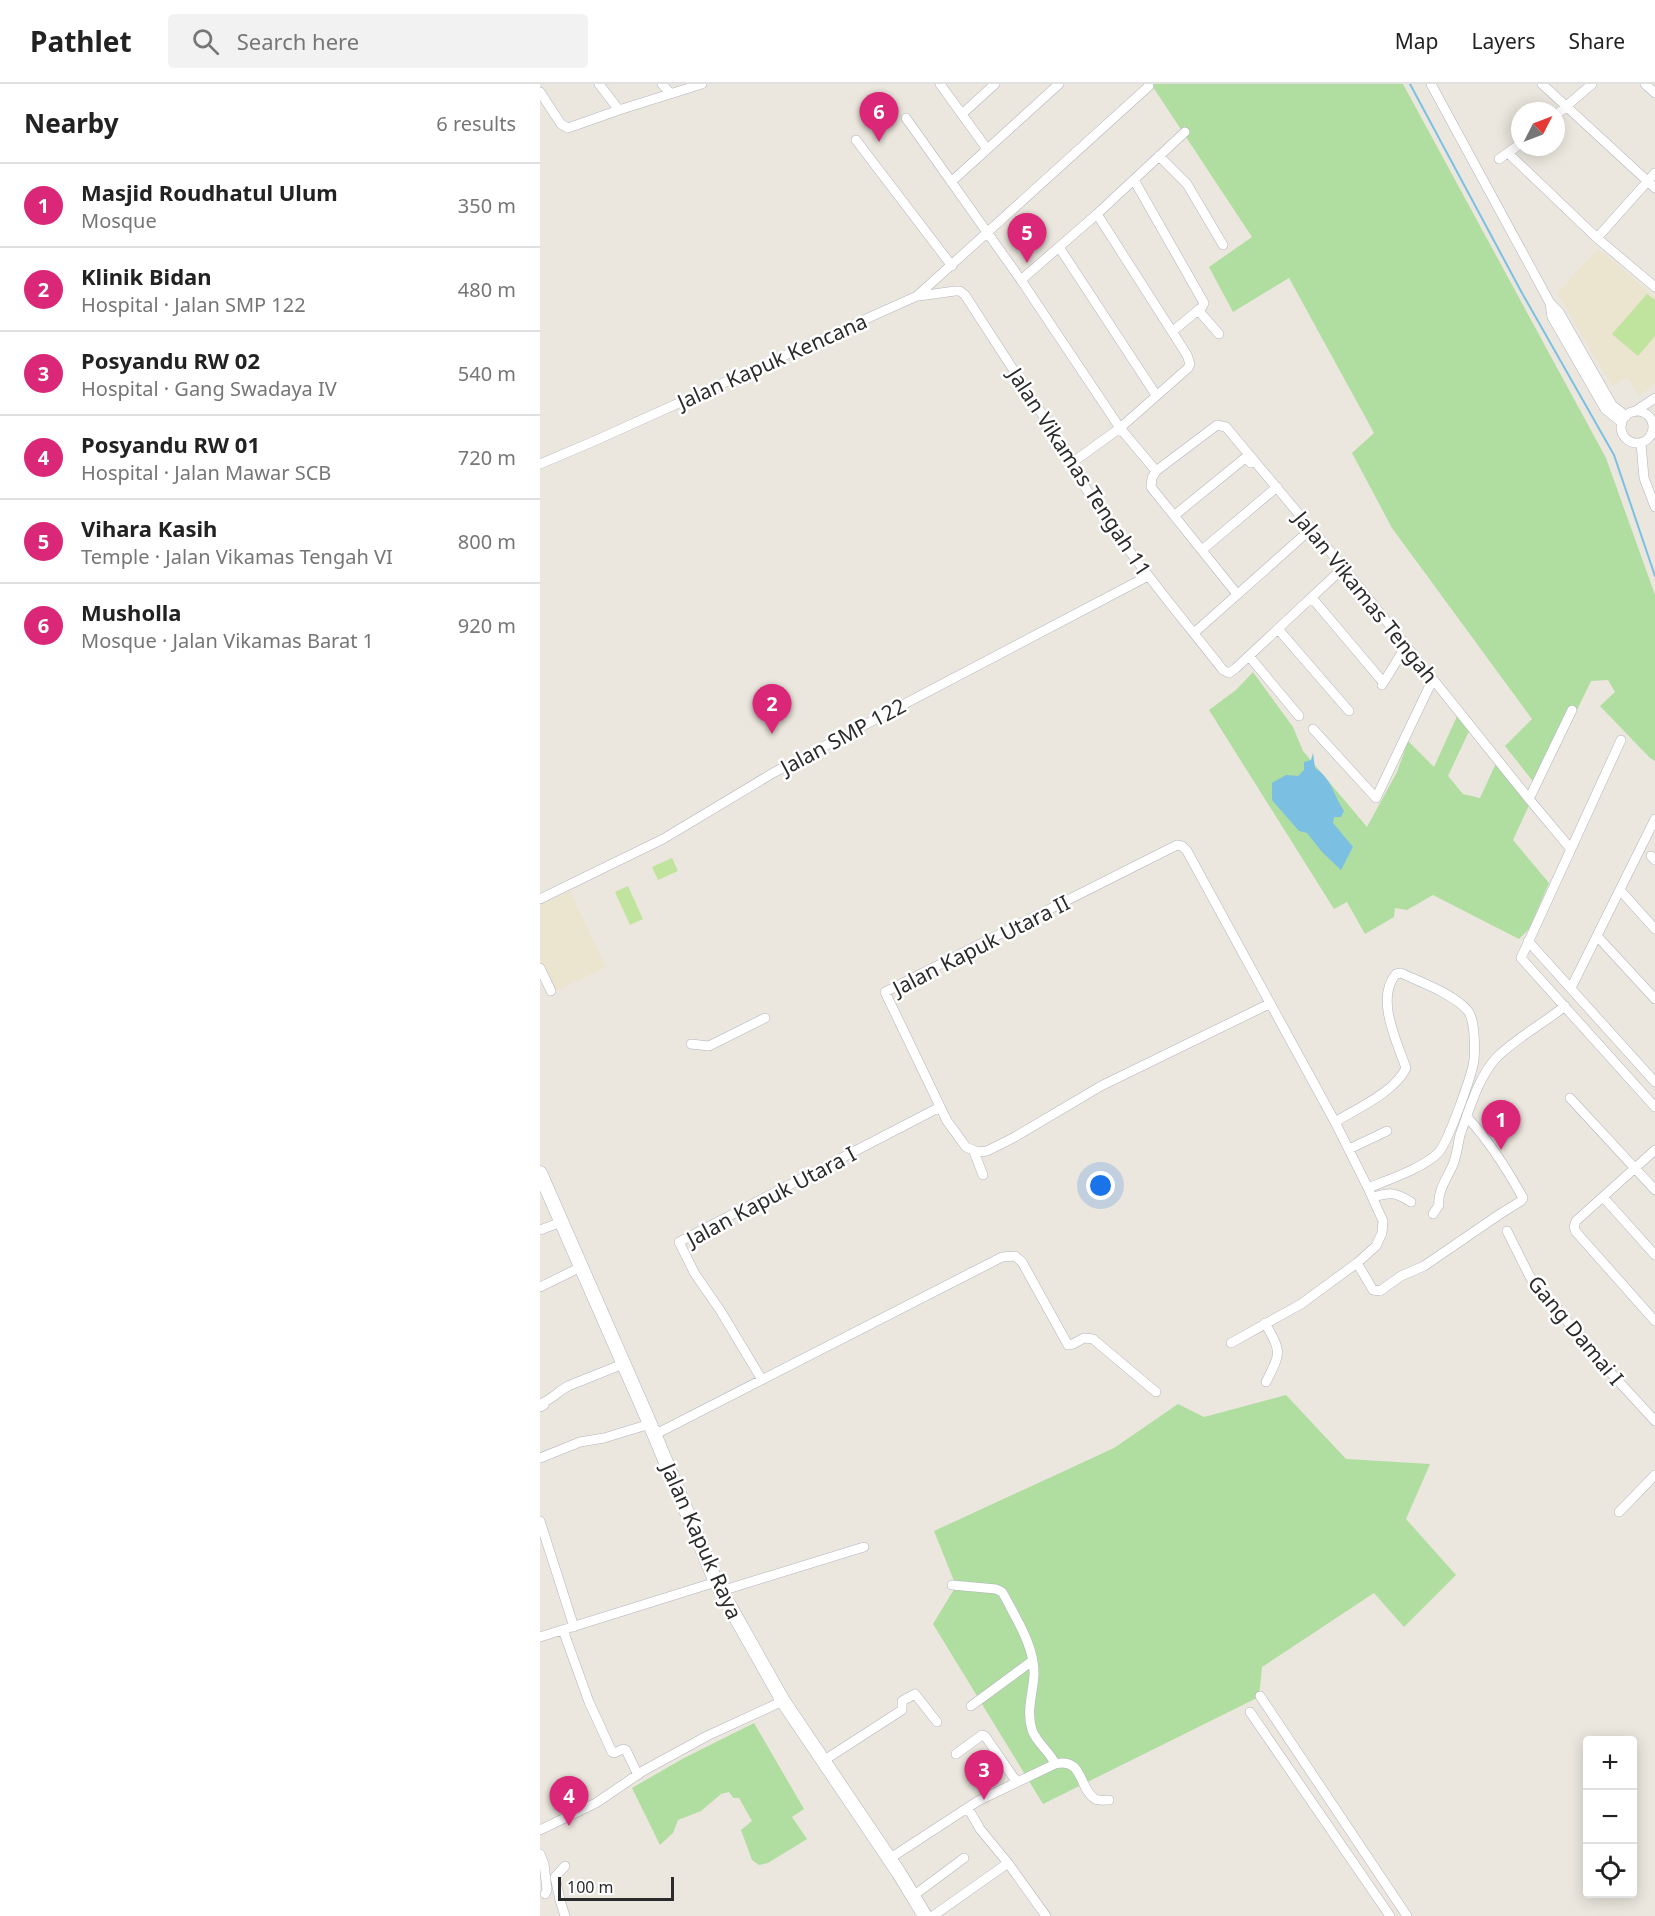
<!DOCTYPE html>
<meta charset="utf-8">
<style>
:root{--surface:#fff;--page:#f2f2f2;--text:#222;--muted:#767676;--line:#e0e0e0;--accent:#db2777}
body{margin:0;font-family:"Noto Sans",sans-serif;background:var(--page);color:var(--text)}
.controls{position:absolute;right:18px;bottom:18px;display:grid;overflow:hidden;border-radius:6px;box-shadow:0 3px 15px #0003}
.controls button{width:54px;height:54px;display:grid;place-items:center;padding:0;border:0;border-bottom:2px solid var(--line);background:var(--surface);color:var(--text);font:30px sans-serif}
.compass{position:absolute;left:971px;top:18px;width:54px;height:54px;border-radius:50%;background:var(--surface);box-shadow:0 3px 15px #0003;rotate:48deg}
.scale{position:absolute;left:18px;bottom:15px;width:116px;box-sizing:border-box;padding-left:6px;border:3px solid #2b2b2b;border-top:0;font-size:16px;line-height:21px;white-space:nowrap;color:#2b2b2b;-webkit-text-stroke:4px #fff;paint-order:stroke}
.you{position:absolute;left:561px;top:1102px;width:21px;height:21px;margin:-15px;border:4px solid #fff;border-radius:50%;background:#1a73e8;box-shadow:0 0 0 9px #1a73e833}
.badge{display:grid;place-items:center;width:39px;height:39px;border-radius:50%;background:var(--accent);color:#fff;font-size:20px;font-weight:700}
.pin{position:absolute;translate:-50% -50px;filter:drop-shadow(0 2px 3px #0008)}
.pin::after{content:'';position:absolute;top:32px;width:21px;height:18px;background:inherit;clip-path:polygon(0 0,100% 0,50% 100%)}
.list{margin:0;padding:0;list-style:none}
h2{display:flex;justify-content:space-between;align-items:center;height:78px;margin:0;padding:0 24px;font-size:26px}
h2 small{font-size:20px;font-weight:400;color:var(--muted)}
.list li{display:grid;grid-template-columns:39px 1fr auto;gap:18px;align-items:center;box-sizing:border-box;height:84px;padding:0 24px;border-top:2px solid var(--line)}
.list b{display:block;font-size:22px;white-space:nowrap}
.list p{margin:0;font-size:20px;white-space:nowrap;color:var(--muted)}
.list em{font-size:20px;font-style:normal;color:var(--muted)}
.icon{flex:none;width:33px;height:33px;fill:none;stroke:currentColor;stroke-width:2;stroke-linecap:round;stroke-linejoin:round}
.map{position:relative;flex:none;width:1115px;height:1832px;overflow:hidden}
header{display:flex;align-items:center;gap:36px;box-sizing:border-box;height:84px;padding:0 30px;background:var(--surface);border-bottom:2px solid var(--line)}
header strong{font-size:28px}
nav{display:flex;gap:33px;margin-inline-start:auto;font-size:21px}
.search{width:420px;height:54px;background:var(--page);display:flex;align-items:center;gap:15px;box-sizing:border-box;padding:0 21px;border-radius:6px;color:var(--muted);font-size:22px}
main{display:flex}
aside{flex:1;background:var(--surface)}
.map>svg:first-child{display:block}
.education{fill:#ebe4cf}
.green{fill:#b0dda0}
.pitch{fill:#c0e39d}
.water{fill:#7bc0e3}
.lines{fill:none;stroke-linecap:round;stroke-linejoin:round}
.stream{stroke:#7bc0e3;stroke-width:2}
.minor-casing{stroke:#b2b3bd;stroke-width:10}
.secondary-casing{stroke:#b2b3bd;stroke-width:15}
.minor{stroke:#fff;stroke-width:9}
.secondary{stroke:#fff;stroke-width:14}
.labels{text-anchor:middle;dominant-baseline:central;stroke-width:5;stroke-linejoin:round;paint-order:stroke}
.street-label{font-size:21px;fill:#2b2b2b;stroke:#fff}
</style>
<header>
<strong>Pathlet</strong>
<div class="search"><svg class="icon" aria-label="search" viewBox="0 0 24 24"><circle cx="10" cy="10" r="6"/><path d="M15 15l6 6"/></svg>Search here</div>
<nav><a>Map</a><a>Layers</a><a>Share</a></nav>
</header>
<main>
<aside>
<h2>Nearby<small>6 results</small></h2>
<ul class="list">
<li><span class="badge">1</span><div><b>Masjid Roudhatul Ulum</b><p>Mosque</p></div><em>350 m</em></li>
<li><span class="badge">2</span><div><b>Klinik Bidan</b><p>Hospital · Jalan SMP 122</p></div><em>480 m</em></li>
<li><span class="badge">3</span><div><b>Posyandu RW 02</b><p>Hospital · Gang Swadaya IV</p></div><em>540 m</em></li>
<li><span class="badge">4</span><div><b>Posyandu RW 01</b><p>Hospital · Jalan Mawar SCB</p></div><em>720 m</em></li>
<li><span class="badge">5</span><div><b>Vihara Kasih</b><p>Temple · Jalan Vikamas Tengah VI</p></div><em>800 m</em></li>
<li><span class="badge">6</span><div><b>Musholla</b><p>Mosque · Jalan Vikamas Barat 1</p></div><em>920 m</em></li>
</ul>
</aside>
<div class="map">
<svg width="1115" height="1832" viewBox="0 0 1115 1832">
<rect width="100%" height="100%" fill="#ebe7de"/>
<path class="education" d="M1061 167 1115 213V300L1099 312 1088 293 1072 302 1017 209 1055 168Z
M30 807 66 883 11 909 0 884V821Z"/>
<path class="green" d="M611 0H863L1066 374 1115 511V677L1110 674 1060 622 1075 608 1068 596 1051 597 999 705 965 662 992 635 852 444 812 369 834 349 749 194 693 228 669 183 712 153Z
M713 588 753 643 763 667 827 743 857 688 868 657 894 683 918 630 930 645 908 692 923 710 940 714 957 677 991 717 973 756 1009 799 989 845 979 855 893 811 867 826 855 824 854 833 825 850 807 818 794 825 669 626 696 606Z
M746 1311 806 1375 890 1380 866 1435 916 1491 864 1543 834 1509 722 1583 719 1613 503 1720 393 1540 416 1502 394 1447 574 1364 638 1320 664 1333Z
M214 1639 264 1725 252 1733 267 1755 228 1779 219 1781 212 1776 201 1746 212 1737 199 1714H193L189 1708 181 1710 161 1727 138 1736 133 1749 120 1761 92 1704 144 1674Z"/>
<path class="pitch" d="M1107 210 1115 216V252L1098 272 1072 250Z
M132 774 138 787 118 796 112 783Z
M88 802 103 835 90 841 75 808Z"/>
<path class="water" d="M773 669 775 684C792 695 793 710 804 727L801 733H794L793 739 813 763 801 786 782 768 767 749 759 747 732 716V699L746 691 758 692 764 686V678L771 676Z"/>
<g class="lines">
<path class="stream" d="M870 0 982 209 1074 371 1115 492"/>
<defs>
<path id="minor" d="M59 0 79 26
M122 0 130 9
M400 0 447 65
M891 0 1010 219 1019 228 1072 321 1086 332
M1002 0 1115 104
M1105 0 1115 9
M0 8 21 40 28 44 79 26 162 0
M422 30 455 0
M1016 31 1052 0
M366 34 481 196 580 344 616 387
M316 56 412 182
M968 69 1057 154 1115 203
M619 72 647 100 683 161
M959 75 980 60
M594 96 664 219 662 223 633 247
M411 98 519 0
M1057 154 1115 89
M519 163 616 311
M481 196 557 130 645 48
M379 212 415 207H420L425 211 533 378C540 399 554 416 566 434 602 487 643 535 683 586L689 589 696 584 803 484
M1010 219 1012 233 1065 325 1082 339
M658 226 679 250
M1081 343a16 16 0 1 1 32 0a16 16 0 1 1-32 0Z
M1094 328 1115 314
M1101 359 1104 394 1115 423
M533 378 580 344 648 284 650 280 647 271 557 130
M0 380 52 358 377 212 609 2
M635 431 705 374 711 379
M662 466 737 403
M697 510 611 403 612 394 616 387 677 341 686 343 799 478 989 715 1030 764
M772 514 843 598
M738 545 809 627
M654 549 771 445
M709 572 759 632
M842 601 866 562
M773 645 836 714 893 595
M1081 656 981 874 1115 1023
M989 715 1032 626
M1111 772 1115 776
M1080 806 1115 845
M0 815 123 755 233 689 608 492
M1057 852 1115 915
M988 857 1115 998
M0 884 11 907
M1031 904 1115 735
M151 960 169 962 225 934
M1030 1014 1115 1106
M795 1038C816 1025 855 1008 866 984 857 958 835 914 856 890L861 889C880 898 914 910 928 927 935 936 935 964 934 976 932 991 908 1059 898 1069 883 1084 848 1096 828 1104
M809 1065 847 1047
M1115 1066 1036 1137 1034 1143 1036 1148 1115 1237
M434 1068 443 1091
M833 1113C851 1108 855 1108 871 1118
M1063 1113 1115 1171
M893 1130 899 1121C897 1106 909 1092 914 1078 917 1069 918 1060 920 1051 929 1026 939 991 958 972 978 953 1004 939 1025 922
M0 1146 21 1138
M967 1147 989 1191 998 1205 1016 1223 1049 1265 1115 1337
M817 1179 833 1206 840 1207 861 1192 884 1182 960 1130 981 1117 983 1114C967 1085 950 1058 927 1033
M0 1203 41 1183
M725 1239C742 1269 741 1268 726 1298
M691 1259 761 1220 817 1179 836 1162 842 1149 843 1137 828 1104 795 1038 647 767 642 762 637 761 345 908 407 1037 426 1063 438 1068 447 1067 473 1054 561 1002 729 920
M222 1296 180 1226 155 1190 139 1158 400 1023
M0 1323 4 1321V1318C13 1314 19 1307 28 1302L83 1280
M114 1351 462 1173 475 1172 482 1178 528 1261 533 1260 544 1254 553 1255 616 1308
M0 1374 40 1358 64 1354 110 1340
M1079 1428 1115 1391
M0 1437 34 1543
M412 1501 456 1505 462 1508 465 1513C477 1536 495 1564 494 1591 493 1609 486 1627 492 1646 497 1660 510 1667 515 1680
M181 1507 324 1463
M23 1546 49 1618 72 1668 74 1669 83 1665 86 1666 98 1691
M0 1553 176 1498
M720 1612 867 1832
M431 1622 492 1577
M710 1628 850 1832
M416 1670 442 1651 445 1652 476 1697
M283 1677 362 1626V1617L375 1610 397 1638
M428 1724 440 1745 468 1779 506 1832
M0 1746 56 1719 103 1687 167 1652 243 1617
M0 1770 4 1780 7 1806 5 1810
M349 1775 438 1717 515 1680C544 1673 538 1704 555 1715 559 1717 564 1716 569 1716
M25 1782 15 1793 20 1816 25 1832
M373 1812 424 1774
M393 1832 468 1779"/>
<path id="secondary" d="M0 1089 110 1340 176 1498 243 1617 359 1789 385 1832"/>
</defs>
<use href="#minor" class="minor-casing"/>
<use href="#secondary" class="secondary-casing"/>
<use href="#minor" class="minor"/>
<use href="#secondary" class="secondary"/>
</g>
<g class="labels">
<g class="street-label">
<text transform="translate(232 277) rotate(-24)">Jalan Kapuk Kencana</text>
<text transform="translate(540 388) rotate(57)">Jalan Vikamas Tengah 11</text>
<text transform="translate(826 513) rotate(51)">Jalan Vikamas Tengah</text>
<text transform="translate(303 652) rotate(-28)">Jalan SMP 122</text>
<text transform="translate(441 861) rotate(-27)">Jalan Kapuk Utara II</text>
<text transform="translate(231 1112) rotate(-28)">Jalan Kapuk Utara I</text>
<text transform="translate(1036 1246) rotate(50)">Gang Damai I</text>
<text transform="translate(162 1457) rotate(66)">Jalan Kapuk Raya</text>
</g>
</g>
</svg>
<div class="controls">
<button>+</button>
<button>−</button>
<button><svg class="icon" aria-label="locate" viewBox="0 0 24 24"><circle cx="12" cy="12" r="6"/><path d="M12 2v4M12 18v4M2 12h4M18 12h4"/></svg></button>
</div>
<svg class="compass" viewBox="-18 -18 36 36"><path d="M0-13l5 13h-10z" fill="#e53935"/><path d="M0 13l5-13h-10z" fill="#767676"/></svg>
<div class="scale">100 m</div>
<div class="you"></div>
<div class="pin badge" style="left:961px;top:1066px">1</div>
<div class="pin badge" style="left:232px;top:650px">2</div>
<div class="pin badge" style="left:444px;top:1716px">3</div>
<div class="pin badge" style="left:29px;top:1742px">4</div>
<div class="pin badge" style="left:487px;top:179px">5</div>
<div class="pin badge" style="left:339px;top:58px">6</div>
</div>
</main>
